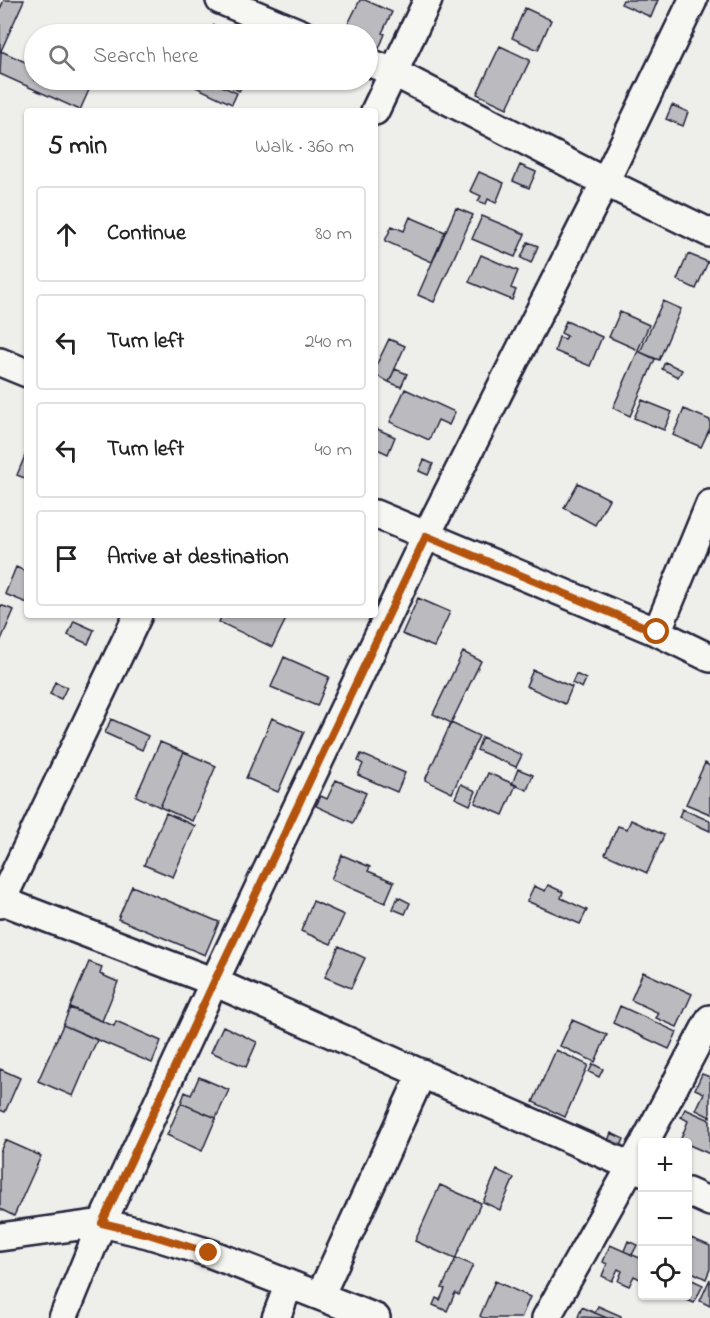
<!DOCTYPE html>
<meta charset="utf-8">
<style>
:root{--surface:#fff;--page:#f6f6f6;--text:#222;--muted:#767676;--line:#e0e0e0}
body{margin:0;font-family:"Indie Flower",sans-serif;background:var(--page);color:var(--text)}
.controls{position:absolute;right:18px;bottom:18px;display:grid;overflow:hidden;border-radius:6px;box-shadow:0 2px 4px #0004}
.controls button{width:54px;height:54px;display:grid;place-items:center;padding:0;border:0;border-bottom:2px solid var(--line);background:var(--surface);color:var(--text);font:30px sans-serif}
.stop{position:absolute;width:18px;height:18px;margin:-14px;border:4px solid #b45309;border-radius:50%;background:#fff}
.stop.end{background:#b45309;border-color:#fff;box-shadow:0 2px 6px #0008}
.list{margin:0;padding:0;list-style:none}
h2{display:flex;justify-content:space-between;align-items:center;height:78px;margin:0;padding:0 24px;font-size:26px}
h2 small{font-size:20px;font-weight:400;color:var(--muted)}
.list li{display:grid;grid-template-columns:39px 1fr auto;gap:18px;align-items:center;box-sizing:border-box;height:96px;margin:0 12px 12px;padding:0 12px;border:2px solid var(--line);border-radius:6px}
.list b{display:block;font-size:22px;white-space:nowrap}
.list em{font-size:20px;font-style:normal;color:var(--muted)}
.icon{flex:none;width:33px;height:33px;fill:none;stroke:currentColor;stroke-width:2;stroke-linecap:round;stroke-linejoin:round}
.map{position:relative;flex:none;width:710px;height:1318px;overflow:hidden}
.search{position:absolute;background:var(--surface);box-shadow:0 2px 4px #0004;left:24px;top:24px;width:354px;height:66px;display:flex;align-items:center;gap:15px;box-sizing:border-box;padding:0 21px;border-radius:33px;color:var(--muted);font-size:22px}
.panel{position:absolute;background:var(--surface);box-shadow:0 2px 4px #0004;left:24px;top:108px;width:354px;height:510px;border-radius:6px}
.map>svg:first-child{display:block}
.building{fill:#bbbbbf;stroke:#22223b;stroke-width:1.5}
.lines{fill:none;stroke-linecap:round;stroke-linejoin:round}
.minor-casing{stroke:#22223b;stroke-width:32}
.minor{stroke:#f6f6f2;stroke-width:27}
.route{stroke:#b45309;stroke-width:8}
</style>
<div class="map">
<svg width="710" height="1318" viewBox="0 0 710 1318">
<rect width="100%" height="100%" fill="#eeeeeb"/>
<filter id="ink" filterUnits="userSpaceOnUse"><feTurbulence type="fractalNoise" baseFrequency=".0167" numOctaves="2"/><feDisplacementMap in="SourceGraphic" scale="12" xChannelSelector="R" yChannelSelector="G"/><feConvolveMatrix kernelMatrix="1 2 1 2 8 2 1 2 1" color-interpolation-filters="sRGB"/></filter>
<g filter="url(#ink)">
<path class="building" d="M4 0H24L0 53V9Z
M360 0H365L392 12 382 33 385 34 378 51 369 46 371 42 368 41V34H355L345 30Z
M623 0H658L651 17 621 4Z
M525 8 551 20 538 50 512 38Z
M214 25 230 34H210Z
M500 46 530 60 507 108 477 94Z
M1 51 34 66V80H65L89 90 80 110 0 74Z
M186 80H209L237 93 232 104 185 82Z
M219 80H246L239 91Z
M672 105 688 112 683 126 666 119Z
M520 165 536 172 529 188 513 181Z
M479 172 504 183 496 203 488 199 486 204 478 201 481 196 470 191Z
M456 208 473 215 434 302 418 295Z
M482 216 525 234 515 257 472 239Z
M410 217 445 232 432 262 385 241 392 226 404 231Z
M528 242 538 246 531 263 521 258Z
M688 254 708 262 696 289 677 280Z
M481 255 518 271 511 288 516 290 512 300 469 282Z
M663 301 681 309 659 360 640 352Z
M620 312 649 325 638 350 609 337Z
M566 321 602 337 590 366 555 351 559 337 565 339 567 336 561 333Z
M389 339 405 346 389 382 375 375V368Z
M638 351 655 359 630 416 613 408Z
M665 362 682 370 678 377 662 369Z
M395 369 407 374 401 387 389 382Z
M405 389 455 412 449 425 438 420 429 440 390 422Z
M642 400 672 412 664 430 634 418Z
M684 409 710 420V428L701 447 673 435Z
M375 428 395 437 388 454 375 448Z
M27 451V479L17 475Z
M424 460 433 464 428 475 419 471Z
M578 483 609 499 595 525 564 508Z
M16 567 27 572V603L5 594Z
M418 598 450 612 434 647 402 634Z
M0 605 14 610 0 642Z
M222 615H288L272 647 219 622Z
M74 621 94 630 88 644 68 635Z
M463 652 481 661 451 723 433 714Z
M284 657 329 677 317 706 271 687Z
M533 670 572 687 565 704 526 686Z
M576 674 586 679 582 688 572 683Z
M55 682 67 687 61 699 50 694Z
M272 718 304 732 278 792 246 778Z
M111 719 148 736 142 750 105 733Z
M451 723 479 736 452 793 425 780Z
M482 737 522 755 516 767 477 750Z
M160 742 184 752 160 807 136 796Z
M184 752 216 766 192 821 160 807Z
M361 754 405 773 397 792 358 775 363 764 358 761Z
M705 763 710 766V814L686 804Z
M518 769 533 775 527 790 512 784Z
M488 773 516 785 503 815 475 803Z
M336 780 366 793 353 823 316 806 321 796 327 799Z
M461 784 476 791 470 805 455 798Z
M682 809 710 821V831L679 817Z
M166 813 195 826 173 877 144 865Z
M631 820 664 835 647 873 605 854 618 826 627 829Z
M342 855 370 867 368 871 394 882 385 903 331 879Z
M548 885 563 892 561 898 587 910 580 924 527 901 534 886 545 891Z
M132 886 219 922 205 955 118 919Z
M398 897 410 903 405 914 393 909Z
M313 901 344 915 331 944 301 931Z
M339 946 365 958 351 988 325 977Z
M89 962 102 967 100 974 118 982 102 1021 70 1007Z
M643 972 692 994 677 1027 656 1018 659 1013 631 1000Z
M620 1006 677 1032 669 1049 613 1023Z
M70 1008 114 1026 116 1021 161 1041 152 1063 63 1025Z
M572 1020 607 1035 595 1062 560 1046Z
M63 1025 97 1040 73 1096 38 1081Z
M223 1026 257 1042 246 1067 211 1052Z
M556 1050 588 1065 565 1117 533 1102Z
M593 1064 603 1069 599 1077 589 1072Z
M0 1069 20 1078 5 1112 0 1110Z
M702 1074 710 1077V1117L696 1110 704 1093 695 1089Z
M199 1077 229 1090 216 1118 181 1103 185 1092 191 1095Z
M181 1103 216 1118 202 1151 167 1135Z
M685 1109 710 1120V1154L680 1141 688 1121 681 1117Z
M611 1133 624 1139 620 1148 607 1143Z
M5 1140 41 1156 14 1216 0 1209V1152Z
M497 1170 514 1178 500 1210 483 1202Z
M440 1185 481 1203 455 1259 415 1241Z
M691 1238 710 1246V1269L706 1279 688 1270V1245Z
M628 1241 637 1245 632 1255 624 1251Z
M610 1245 642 1259V1280L634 1276 629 1286 618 1281 622 1271 618 1269 612 1281 602 1276 607 1264 603 1262Z
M456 1258 473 1265 459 1295 455 1293 447 1311 433 1305 436 1298 440 1300 445 1289 442 1288Z
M688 1278 703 1285 694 1303 677 1296H688Z
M710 1279V1306L700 1301Z
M495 1281 530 1297 521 1318H483L480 1316Z
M598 1306 621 1316V1318H607L595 1313Z
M582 1307 595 1313 607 1318 578 1317Z"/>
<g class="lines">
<defs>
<path id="minor" d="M220 0 302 34
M368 62 393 72 605 182 710 233
M375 111 428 0
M0 362 27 373
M375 514 657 632 710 658
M657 632 710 504
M0 900 214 982 642 1171
M0 904 138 615
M645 1142 710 1019
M688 1192 710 1202
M0 1237 102 1223 148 1234 209 1253 376 1318
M320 1296 422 1073
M63 1318 102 1223 214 982 426 536 605 182 693 0
M276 1318 289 1284
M546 1318 642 1147"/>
</defs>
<use href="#minor" class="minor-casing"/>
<use href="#minor" class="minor"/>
</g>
</g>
<g class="lines" filter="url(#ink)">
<path class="route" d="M209 1253 148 1234 102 1223 214 982 426 536 657 632"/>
</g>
</svg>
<div class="controls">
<button>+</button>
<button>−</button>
<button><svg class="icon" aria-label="locate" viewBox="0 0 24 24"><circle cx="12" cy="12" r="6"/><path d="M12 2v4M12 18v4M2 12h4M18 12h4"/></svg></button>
</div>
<div class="stop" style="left:657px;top:632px"></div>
<div class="stop end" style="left:209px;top:1253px"></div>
<div class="search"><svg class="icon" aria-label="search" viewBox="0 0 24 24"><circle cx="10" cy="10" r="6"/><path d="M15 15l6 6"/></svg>Search here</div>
<section class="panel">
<h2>5 min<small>Walk · 360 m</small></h2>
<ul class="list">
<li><svg class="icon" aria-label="ahead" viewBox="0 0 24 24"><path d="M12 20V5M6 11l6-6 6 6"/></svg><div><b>Continue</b></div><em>80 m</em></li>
<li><svg class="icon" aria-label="left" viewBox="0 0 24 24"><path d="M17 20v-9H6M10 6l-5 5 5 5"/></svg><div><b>Turn left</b></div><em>240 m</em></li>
<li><svg class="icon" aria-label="left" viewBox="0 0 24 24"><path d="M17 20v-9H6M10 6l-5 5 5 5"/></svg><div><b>Turn left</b></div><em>40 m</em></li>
<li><svg class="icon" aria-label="arrive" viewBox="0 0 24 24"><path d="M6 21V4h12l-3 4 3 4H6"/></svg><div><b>Arrive at destination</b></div></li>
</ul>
</section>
</div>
